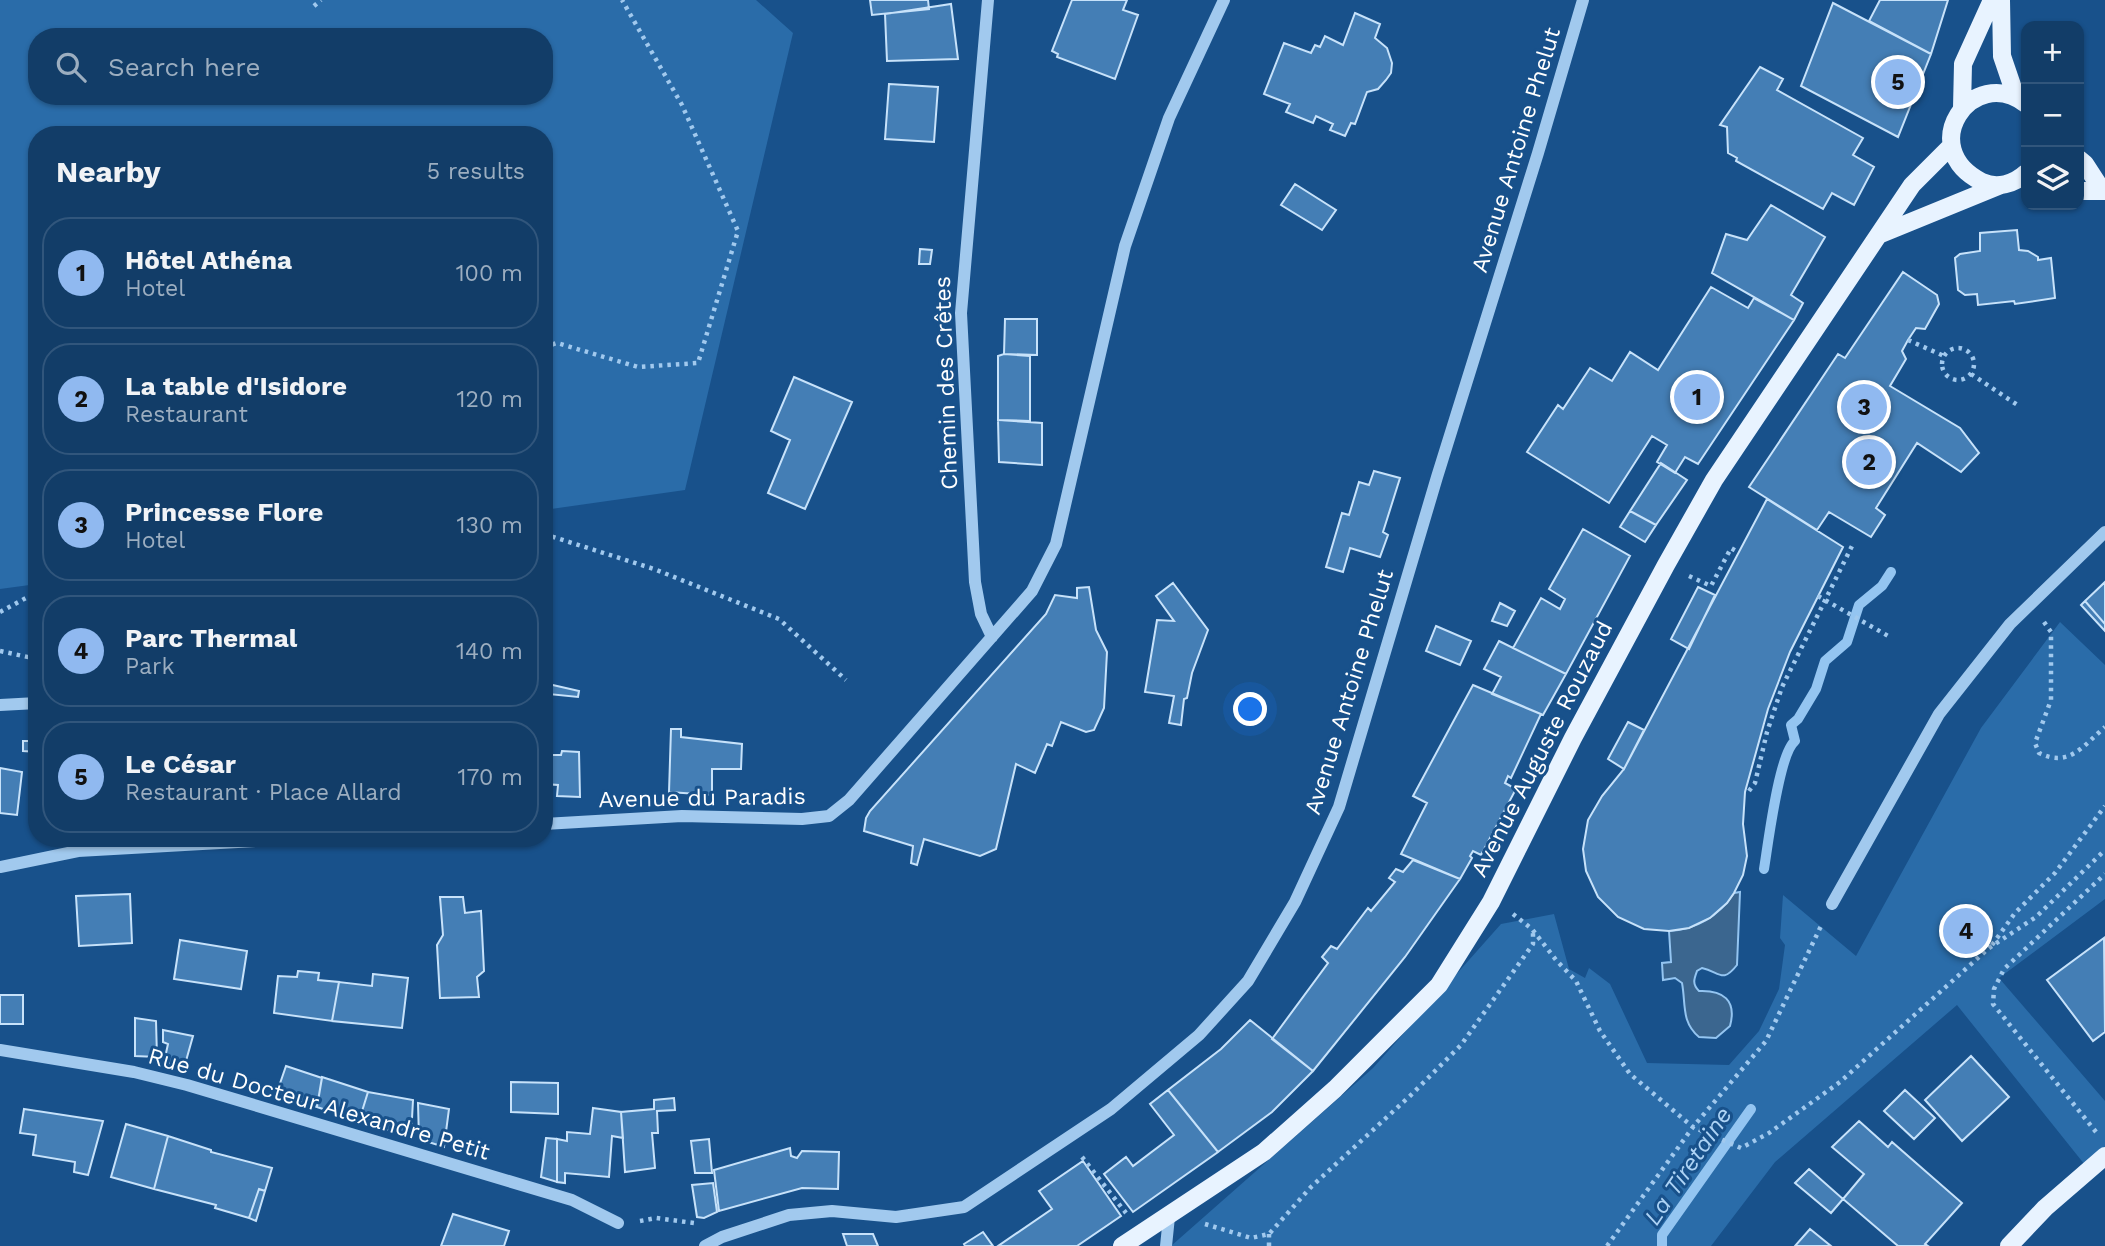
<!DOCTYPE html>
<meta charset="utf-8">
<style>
:root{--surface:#123d68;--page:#1b446e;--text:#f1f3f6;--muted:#9caec0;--line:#31567c;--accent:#90b9f0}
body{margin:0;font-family:"Work Sans",sans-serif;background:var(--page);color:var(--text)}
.controls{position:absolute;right:21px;top:21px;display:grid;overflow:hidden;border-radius:14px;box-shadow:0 2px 5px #0004}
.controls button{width:63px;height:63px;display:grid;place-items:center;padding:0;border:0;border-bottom:2px solid var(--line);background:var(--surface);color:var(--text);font:35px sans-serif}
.you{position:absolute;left:1251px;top:710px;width:24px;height:24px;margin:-18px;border:5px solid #fff;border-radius:50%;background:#1a73e8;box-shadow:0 0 0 10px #1a73e833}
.badge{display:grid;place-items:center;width:46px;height:46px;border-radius:50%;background:var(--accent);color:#111;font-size:23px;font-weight:700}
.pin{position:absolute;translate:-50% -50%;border:4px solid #fff;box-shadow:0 2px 7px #0006}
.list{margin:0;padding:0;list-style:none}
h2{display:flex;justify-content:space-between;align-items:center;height:91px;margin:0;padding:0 28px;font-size:30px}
h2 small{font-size:23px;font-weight:400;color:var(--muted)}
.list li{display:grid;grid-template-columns:46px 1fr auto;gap:21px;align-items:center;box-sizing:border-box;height:112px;margin:0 14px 14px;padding:0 14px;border:2px solid var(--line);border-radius:28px}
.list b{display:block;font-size:26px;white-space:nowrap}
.list p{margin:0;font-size:23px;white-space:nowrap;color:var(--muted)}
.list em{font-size:23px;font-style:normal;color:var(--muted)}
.icon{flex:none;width:38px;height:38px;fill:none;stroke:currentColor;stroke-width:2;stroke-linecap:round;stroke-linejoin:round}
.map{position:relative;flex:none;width:2105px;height:1246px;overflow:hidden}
.search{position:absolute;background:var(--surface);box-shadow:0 2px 5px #0004;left:28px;top:28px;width:525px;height:77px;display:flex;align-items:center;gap:18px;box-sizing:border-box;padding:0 24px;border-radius:28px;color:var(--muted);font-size:26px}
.panel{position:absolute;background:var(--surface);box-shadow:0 2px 5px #0004;left:28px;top:126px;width:525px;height:721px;border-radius:28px}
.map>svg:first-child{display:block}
.green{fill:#2a6ca9;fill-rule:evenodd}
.water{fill:#3b668f;stroke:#94c5f1;stroke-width:2}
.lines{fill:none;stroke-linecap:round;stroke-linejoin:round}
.stream{stroke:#94c5f1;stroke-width:10}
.building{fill:#447eb5;stroke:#c7e2fa;stroke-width:2}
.path{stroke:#a1c9ee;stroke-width:4.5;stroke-dasharray:3.5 5;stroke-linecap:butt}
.minor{stroke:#a1c9ee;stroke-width:12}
.major{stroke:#e8f3ff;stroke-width:18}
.labels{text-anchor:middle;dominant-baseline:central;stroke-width:6;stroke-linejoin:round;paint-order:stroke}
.street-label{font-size:23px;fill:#fff;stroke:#18518b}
.water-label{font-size:24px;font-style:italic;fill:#add3f5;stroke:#18518b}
</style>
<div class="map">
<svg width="2105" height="1246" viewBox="0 0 2105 1246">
<rect width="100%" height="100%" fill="#18518b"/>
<path class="green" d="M0 0H756L793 33 685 490 544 510V135H37V584L0 589ZM37 37H544V96H37Z
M2060 622 2105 665V899L1999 978 2105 1101V1156L2089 1170 1957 1005 1775 1162 1711 1246H1171L1373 1068 1501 924 1554 914 1569 969 1585 978 1589 968 1610 984 1647 1063 1729 1065 1759 1031 1779 989 1785 945 1780 938 1783 895 1856 956 1981 728Z"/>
<path class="water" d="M1740 892 1737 965C1722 984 1720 972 1702 968L1697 971C1694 979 1692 984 1699 991 1723 990 1737 1000 1730 1026L1716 1038 1699 1037C1681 1022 1686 1004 1682 983L1675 978 1663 980 1662 963 1671 962 1669 931C1696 930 1719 916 1734 893Z"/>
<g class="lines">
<path class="stream" d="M1764 869C1768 845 1779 753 1795 741L1791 725 1798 719 1816 689 1825 661 1847 642 1859 605 1882 586 1891 572
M1662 1246V1235L1751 1109"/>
</g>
<path class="building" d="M870 0H928L929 9 872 15Z
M1072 0H1127L1123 10 1138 15 1115 79 1057 57 1058 54 1052 51Z
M1880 0H1948L1931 54 1869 21Z
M1833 3 1931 54 1898 137 1801 86Z
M951 4 958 59 887 61 885 14Z
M1355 13 1380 24 1375 38 1387 48 1392 63 1391 73 1386 80 1378 89 1367 92 1355 124 1351 123 1345 136 1330 130 1333 124 1316 116 1313 123 1286 112 1290 104 1264 94 1284 43 1311 53 1315 45 1320 47 1325 36 1343 45Z
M1760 67 1783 79 1777 90 1863 138 1853 155 1874 167 1854 205 1832 193 1823 209 1736 161 1737 158 1728 153 1727 127 1720 125Z
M889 84 938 87 934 142 885 139Z
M1295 184 1336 210 1322 230 1281 205Z
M1771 205 1825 237 1791 295 1803 303 1794 320 1712 273 1726 234 1747 240Z
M2017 230 2019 250 2028 251 2038 257V260L2051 258 2055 298 2015 304 2014 301 1978 305 1977 294 1965 295 1958 290 1955 258 1960 254 1980 251V233Z
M920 249 932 250 930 264H919Z
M1903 272 1937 295 1939 304 1925 329 1916 328 1908 340 1902 351 1906 359 1890 386 1960 428 1979 453 1961 472 1917 443 1876 508 1885 515 1871 537 1829 512 1817 530 1749 487 1838 354 1845 358Z
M1711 287 1748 308 1754 298 1794 320 1698 464 1685 457 1675 473 1657 462 1667 445 1652 436 1609 503 1527 452 1558 405 1563 409 1590 368 1612 381 1630 352 1658 370Z
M1005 319H1037V355L1004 354Z
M1004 354 1030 356V421L998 420V356Z
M794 377 852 402 805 509 768 493 790 440 771 431Z
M998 420 1042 423V465L999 462Z
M1661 463 1687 480 1656 525 1630 511Z
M1374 471 1400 478 1383 532 1388 535 1380 557 1350 548 1343 572 1326 567 1342 513 1349 515 1359 482 1369 485Z
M1767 499 1843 547 1790 652 1768 709 1745 792 1743 824 1747 856 1743 875 1734 893 1727 903 1710 918 1689 928 1669 931 1644 929 1618 917 1598 897 1586 871 1583 849 1588 820 1602 796 1624 769Z
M1630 511 1656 525 1645 542 1620 527Z
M1583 529 1630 556 1566 674 1513 648 1541 598 1560 609 1565 599 1549 589Z
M2105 582V624L2085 601Z
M1173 583 1208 630 1192 673 1187 698 1184 699 1181 725 1169 723 1174 696 1145 692 1157 620 1174 621 1156 596Z
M1089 587 1096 630 1107 652 1104 708 1094 730 1086 732 1061 722 1052 746 1047 744 1035 773 1016 764 996 849 980 856 924 839 917 865 911 863 913 846 864 831 866 818 870 811 1046 614 1055 595 1077 598V588Z
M1698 587 1715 595 1689 649 1671 639Z
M2085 601 2105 624V631L2081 605Z
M1500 603 1515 611 1507 626 1492 621Z
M1436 626 1471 641 1460 665 1426 651Z
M1499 641 1566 674 1543 715 1492 694 1501 677 1484 669Z
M544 683 579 691 578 697 549 694 544 710Z
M1473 685 1541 714 1511 778 1508 776 1505 783 1516 789 1481 855 1473 851 1470 856 1472 858 1460 879 1401 854 1427 803 1413 796Z
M1628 722 1644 730 1624 769 1608 759Z
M671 729H681V737L742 744 741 769H712V795L669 792Z
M23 741H37V752L23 751Z
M562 751 579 752 580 797 557 796 558 785 544 784V755H561Z
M0 768 22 772 17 815 0 813Z
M1413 860 1460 879 1405 957 1313 1071 1272 1039 1328 963 1322 957 1331 946 1337 949 1368 908 1371 911 1395 882 1389 878 1396 869 1403 872Z
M130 894 132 943 79 946 76 896Z
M440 897H463L465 913 481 911 484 971 477 977 479 997 440 998 437 945 443 935Z
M2104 938 2105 1032 2093 1041 2047 980Z
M180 940 247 951 241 989 174 979Z
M298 971 319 973 318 980 339 982 332 1021 274 1013 278 976 297 977Z
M373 974 408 978 402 1028 332 1021 339 982 372 986Z
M0 995H23V1024H0Z
M135 1018 156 1021 157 1057 135 1056Z
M1250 1020 1313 1071 1272 1112 1218 1152 1168 1090 1221 1049Z
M163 1030 193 1036 184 1068 164 1062 168 1044 163 1042Z
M1971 1056 2009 1097 1962 1141 1925 1100Z
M286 1066 322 1078 317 1107 276 1095Z
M322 1077 368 1092 359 1121 317 1107Z
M511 1082 558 1083V1114L511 1112Z
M1168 1090 1218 1152 1133 1212 1104 1174 1126 1157 1133 1166 1174 1135 1150 1104Z
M1905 1090 1935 1118 1914 1139 1884 1111Z
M368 1092 413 1100 411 1137 359 1121Z
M674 1098 675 1110 657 1111 658 1133H652L655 1168 625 1172 621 1112 654 1109V1100Z
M418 1103 449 1109 444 1147 419 1139Z
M593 1108 621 1112 623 1138 612 1136 609 1177 565 1173V1183L557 1182V1139L567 1141V1132L590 1134Z
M24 1109 103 1121 88 1175 74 1172 75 1162 33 1155 36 1135 20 1133Z
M1859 1121 1888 1147 1892 1142 1962 1203 1925 1244 1928 1246H1898L1843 1199 1864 1174 1832 1147Z
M126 1124 168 1136 154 1189 111 1177Z
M168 1136 211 1150V1152L272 1168 265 1191 259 1189 249 1218 215 1208 216 1205 154 1189Z
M546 1138 557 1139V1182L541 1177Z
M709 1139 712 1173H695L691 1141Z
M790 1148 791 1156 797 1158 802 1151 839 1152 838 1189 802 1188 719 1211 714 1170Z
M1083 1161 1121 1216 1077 1246H998L1052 1209 1039 1191Z
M1809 1169 1843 1199 1831 1213 1795 1183Z
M713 1183 717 1212 704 1218 697 1217 692 1185Z
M259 1189 265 1191 256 1221 249 1218Z
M453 1214 509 1231 504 1246H441Z
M1810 1229 1831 1246H1795Z
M983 1232 993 1246H965L964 1244Z
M843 1234H873L878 1246H847Z"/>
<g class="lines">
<path class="path" d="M314 6 321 0
M1908 340 1944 356
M544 347 557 343 638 367 698 363 738 231 682 105 622 0
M1942 364a16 16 0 1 1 32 0a16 16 0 1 1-32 0Z
M1971 374 2019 406
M544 534 654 569 779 619 846 680
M1689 576 1711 586 1731 548 1738 552
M1818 596 1890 637
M0 612 37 592
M2044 622 2051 632V700L2035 743 2039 753C2069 768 2083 746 2105 727
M0 651 37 659
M1749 791 1755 783 1767 732 1782 687 1853 544
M1513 914 1532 929 1556 960 1576 981 1600 1031 1630 1074 1693 1127 1741 1148 1769 1133 1840 1082 1989 948 2036 917 2105 850
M1992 945 2015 913 2055 873 2105 806
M2096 1132 1993 1004 1994 989 2004 969 2105 874
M1082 1157 1126 1213
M640 1221 656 1218 694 1223
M1205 1224 1251 1238 1269 1234 1311 1187 1411 1095 1461 1045 1533 944V930
M1269 1234V1246
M1607 1246 1693 1127 1766 1041 1821 926"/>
<path class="minor" d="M988 0 961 313 975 582 981 614 992 637
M0 705 37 703
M544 824 682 816 802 819 829 816 849 800 1032 591 1056 544 1125 246 1169 118 1224 0
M0 867 78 851 308 838
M1832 904 1939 714 2010 624 2105 532
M0 1050 134 1072 187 1085 572 1200 618 1223
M705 1246 722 1237 789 1215 832 1211 896 1217 964 1207 1111 1109 1199 1035 1248 981 1295 902 1339 807 1437 477 1538 153 1583 0
M1166 1246 1169 1217"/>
<path class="major" d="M2001 0 2002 56 2016 97
M2026 104C1972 63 1914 148 1982 182 1997 189 2014 184 2026 173
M1962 108 1963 64 1992 0
M2079 159 2085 164 2102 190
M2079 191H2105
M1881 234 2001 185
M1122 1246 1264 1152 1335 1089 1439 985 1491 902 1573 738 1666 565 1714 480 1912 185 1951 146
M2009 1246 2045 1208 2105 1156"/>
</g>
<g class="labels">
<g class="street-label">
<text transform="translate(1516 150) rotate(-73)">Avenue Antoine Phelut</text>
<text transform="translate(946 383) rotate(-92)">Chemin des Crêtes</text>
<text transform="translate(1349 692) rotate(-73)">Avenue Antoine Phelut</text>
<text transform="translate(1542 749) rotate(-63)">Avenue Auguste Rouzaud</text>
<text transform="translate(702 798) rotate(-1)">Avenue du Paradis</text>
<text transform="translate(319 1104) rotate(16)">Rue du Docteur Alexandre Petit</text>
</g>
<g class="water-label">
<text transform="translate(1688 1166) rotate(-56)">La Tiretaine</text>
</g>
</g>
</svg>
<div class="controls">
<button>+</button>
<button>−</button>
<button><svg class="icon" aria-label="layers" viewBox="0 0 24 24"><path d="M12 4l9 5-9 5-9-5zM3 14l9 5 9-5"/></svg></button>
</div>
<div class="you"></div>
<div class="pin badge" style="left:1697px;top:397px">1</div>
<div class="pin badge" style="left:1869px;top:462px">2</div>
<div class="pin badge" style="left:1864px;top:407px">3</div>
<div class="pin badge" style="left:1966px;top:931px">4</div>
<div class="pin badge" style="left:1898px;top:82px">5</div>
<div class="search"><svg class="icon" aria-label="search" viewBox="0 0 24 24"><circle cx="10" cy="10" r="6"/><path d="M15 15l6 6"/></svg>Search here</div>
<section class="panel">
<h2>Nearby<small>5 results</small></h2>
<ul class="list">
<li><span class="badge">1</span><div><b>Hôtel Athéna</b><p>Hotel</p></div><em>100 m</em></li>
<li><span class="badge">2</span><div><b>La table d'Isidore</b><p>Restaurant</p></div><em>120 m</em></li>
<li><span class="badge">3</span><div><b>Princesse Flore</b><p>Hotel</p></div><em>130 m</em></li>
<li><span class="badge">4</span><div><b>Parc Thermal</b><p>Park</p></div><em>140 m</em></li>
<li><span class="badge">5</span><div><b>Le César</b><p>Restaurant · Place Allard</p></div><em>170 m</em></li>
</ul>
</section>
</div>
